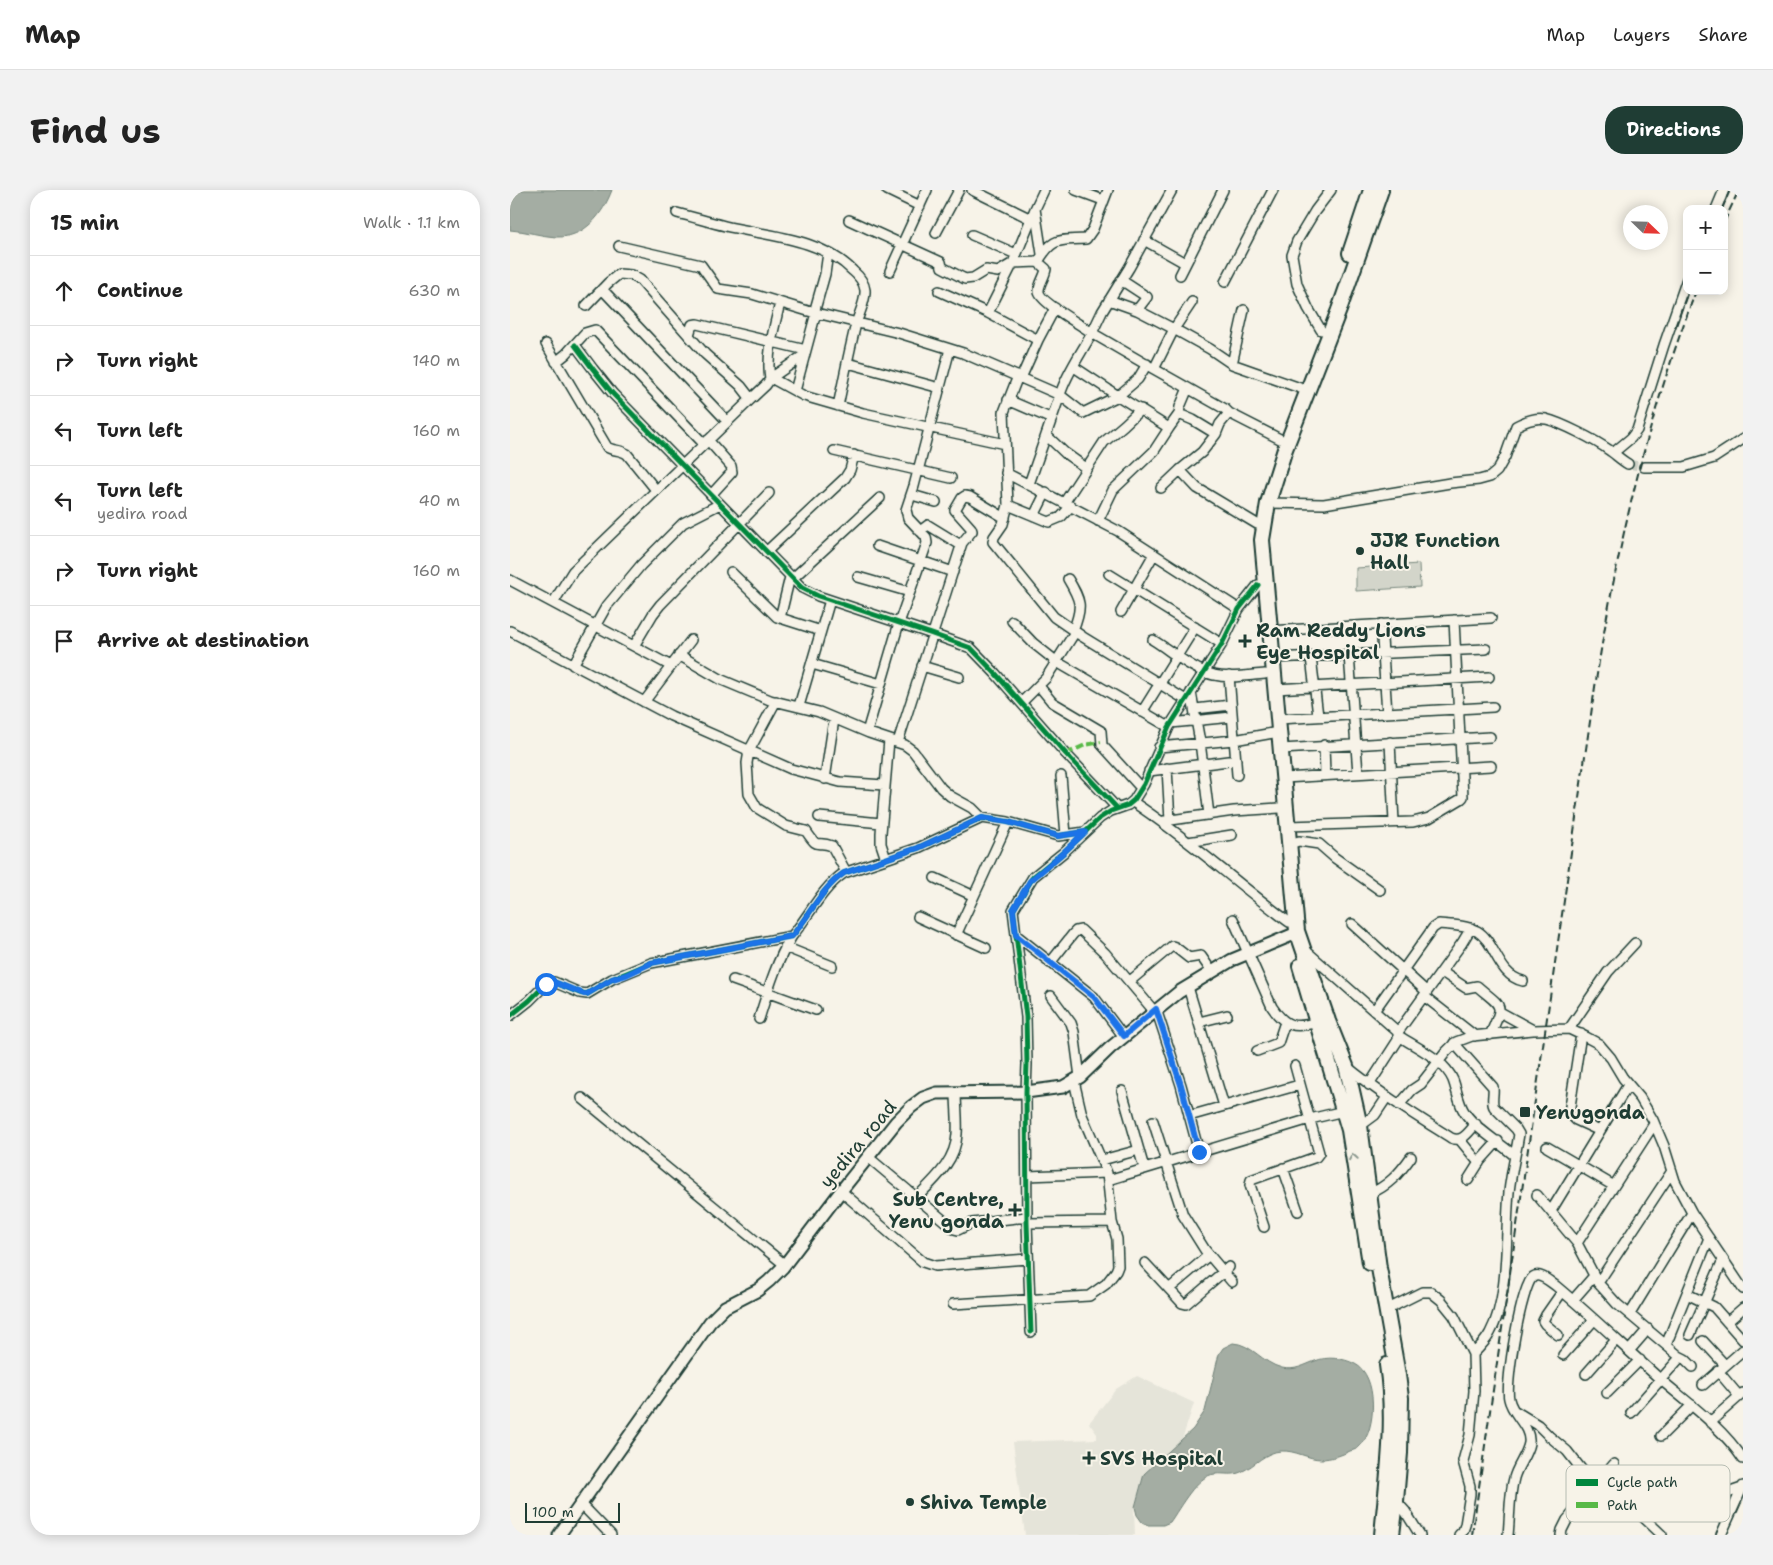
<!DOCTYPE html>
<meta charset="utf-8">
<style>
:root{--surface:#fff;--page:#f2f2f2;--text:#222;--muted:#767676;--line:#e0e0e0;--accent:#1f3d34}
body{margin:0;font-family:"Shantell Sans",sans-serif;background:var(--page);color:var(--text)}
.controls{position:absolute;right:15px;top:15px;display:grid;overflow:hidden;border-radius:10px;box-shadow:0 2px 12px #0003}
.controls button{width:45px;height:45px;display:grid;place-items:center;padding:0;border:0;border-bottom:1px solid var(--line);background:var(--surface);color:var(--text);font:25px sans-serif}
.compass{position:absolute;left:1113px;top:15px;width:45px;height:45px;border-radius:50%;background:var(--surface);box-shadow:0 2px 12px #0003;rotate:113deg}
.scale{position:absolute;left:15px;bottom:12px;width:95px;box-sizing:border-box;padding-left:5px;border:2px solid #1f3d34;border-top:0;font-size:14px;line-height:18px;white-space:nowrap;color:#1f3d34;-webkit-text-stroke:4px #f7f3e8;paint-order:stroke}
.stop{position:absolute;width:15px;height:15px;margin:-11px;border:4px solid #1a73e8;border-radius:50%;background:#fff}
.stop.end{background:#1a73e8;border-color:#fff;box-shadow:0 1px 5px #0008}
.list{margin:0;padding:0;list-style:none}
h2{display:flex;justify-content:space-between;align-items:center;height:65px;margin:0;padding:0 20px;font-size:21px}
h2 small{font-size:16px;font-weight:400;color:var(--muted)}
.list li{display:grid;grid-template-columns:32px 1fr auto;gap:15px;align-items:center;box-sizing:border-box;height:70px;padding:0 20px;border-top:1px solid var(--line)}
.list b{display:block;font-size:19px;white-space:nowrap}
.list p{margin:0;font-size:16px;white-space:nowrap;color:var(--muted)}
.list em{font-size:16px;font-style:normal;color:var(--muted)}
.icon{flex:none;width:28px;height:28px;fill:none;stroke:currentColor;stroke-width:2;stroke-linecap:round;stroke-linejoin:round}
.map{position:relative;flex:none;width:1233px;height:1345px;overflow:hidden;border-radius:20px}
header{display:flex;align-items:center;gap:30px;box-sizing:border-box;height:70px;padding:0 25px;background:var(--surface);border-bottom:1px solid var(--line)}
header strong{font-size:24px}
nav{display:flex;gap:28px;margin-inline-start:auto;font-size:18px}
.intro{display:flex;align-items:center;justify-content:space-between;box-sizing:border-box;height:120px;padding:0 30px}
h1{margin:0;font-size:35px}
.button{padding:12px 22px;border-radius:20px;background:var(--accent);color:#fff;font-size:18px;font-weight:700}
main{display:flex;gap:30px;padding:0 30px}
aside{flex:1;background:var(--surface);border-radius:20px;box-shadow:0 2px 12px #0003}
.map>svg:first-child{display:block}
.built{fill:#e5e4d9}
.green{fill:#d3d5ca;stroke:#79897f}
.water{fill:#a4ada3;stroke:#6f8077}
.lines{fill:none;stroke-linecap:round;stroke-linejoin:round}
.minor-tunnel{stroke:#cccfc4;stroke-width:9;stroke-dasharray:9 4.5;stroke-linecap:butt}
.minor-casing{stroke:#1f3d34;stroke-width:12}
.major-casing{stroke:#1f3d34;stroke-width:15}
.highway-casing{stroke:#1f3d34;stroke-width:18}
.minor{stroke:#f7f3e8;stroke-width:9}
.major{stroke:#f7f3e8;stroke-width:11}
.highway{stroke:#f7f3e8;stroke-width:14}
.rail{stroke:#1f3d34;stroke-width:2;stroke-dasharray:8 4;stroke-linecap:butt}
.quiet{stroke:#58b947;stroke-width:4;stroke-dasharray:8 4;stroke-linecap:butt}
.cycleway-casing{stroke:#f7f3e8;stroke-width:8}
.cycleway{stroke:#00873e;stroke-width:5}
.oneway{stroke:#8b988e}
.route{stroke:#1a73e8;stroke-width:6}
.poi-dot{fill:#1f3d34;stroke:#f7f3e8;stroke-width:2}
.labels{text-anchor:middle;dominant-baseline:central;stroke-width:4;stroke-linejoin:round;paint-order:stroke}
.poi-label{font-size:19px;font-weight:bold;fill:#1f3d34;stroke:#f7f3e8;text-anchor:start}
.street-label{font-size:19px;fill:#1f3d34;stroke:#f7f3e8}
.key{fill:#f7f3e8;stroke:#b6bcb2;stroke-width:1}
.key-label{font-size:14px;fill:#1f3d34}
</style>
<header>
<strong>Map</strong>
<nav><a>Map</a><a>Layers</a><a>Share</a></nav>
</header>
<div class="intro"><h1>Find us</h1><a class="button">Directions</a></div>
<main>
<aside>
<h2>15 min<small>Walk · 1.1 km</small></h2>
<ul class="list">
<li><svg class="icon" aria-label="ahead" viewBox="0 0 24 24"><path d="M12 20V5M6 11l6-6 6 6"/></svg><div><b>Continue</b></div><em>630 m</em></li>
<li><svg class="icon" aria-label="right" viewBox="0 0 24 24"><path d="M7 20v-9h11M14 6l5 5-5 5"/></svg><div><b>Turn right</b></div><em>140 m</em></li>
<li><svg class="icon" aria-label="left" viewBox="0 0 24 24"><path d="M17 20v-9H6M10 6l-5 5 5 5"/></svg><div><b>Turn left</b></div><em>160 m</em></li>
<li><svg class="icon" aria-label="left" viewBox="0 0 24 24"><path d="M17 20v-9H6M10 6l-5 5 5 5"/></svg><div><b>Turn left</b><p>yedira road</p></div><em>40 m</em></li>
<li><svg class="icon" aria-label="right" viewBox="0 0 24 24"><path d="M7 20v-9h11M14 6l5 5-5 5"/></svg><div><b>Turn right</b></div><em>160 m</em></li>
<li><svg class="icon" aria-label="arrive" viewBox="0 0 24 24"><path d="M6 21V4h12l-3 4 3 4H6"/></svg><div><b>Arrive at destination</b></div></li>
</ul>
</aside>
<div class="map">
<svg width="1233" height="1345" viewBox="0 0 1233 1345">
<rect width="100%" height="100%" fill="#f7f3e8"/>
<filter id="ink" filterUnits="userSpaceOnUse"><feTurbulence type="fractalNoise" baseFrequency=".02" numOctaves="2"/><feDisplacementMap in="SourceGraphic" scale="10" xChannelSelector="R" yChannelSelector="G"/><feConvolveMatrix kernelMatrix="1 2 1 2 8 2 1 2 1" color-interpolation-filters="sRGB"/></filter>
<g filter="url(#ink)">
<path class="built" d="M627 1186 684 1213 672 1250 634 1284 624 1320 625 1345H515L503 1252 587 1249V1244L579 1233 606 1199Z"/>
<path class="green" d="M909 374 910 397 846 401V378Z"/>
<path class="water" d="M0 0H102C93 24 75 48 46 47 31 46 16 41 0 40Z
M723 1153C742 1154 752 1173 772 1178 785 1181 794 1175 805 1171 817 1166 834 1168 845 1174 868 1185 867 1240 850 1256 848 1259 844 1260 840 1261 832 1265 821 1269 811 1269 798 1269 785 1260 771 1261 755 1262 746 1275 731 1282 723 1286 714 1283 705 1284 687 1285 670 1318 660 1332L653 1335H638L632 1332 627 1325 625 1317 634 1284 683 1239 695 1221 709 1164 713 1158Z"/>
<g class="lines">
<path class="minor-tunnel" d="M1118 274 1134 277"/>
<defs>
<path id="minor" d="M377 0 410 16
M462 0 521 29
M566 0 593 10
M598 0 583 39 576 49C549 51 543 46 528 72L536 79C535 87 528 95 529 102 530 112 573 136 582 143L592 122 619 78 662 0
M525 19 503 73 528 72
M1206 19 1214 0
M167 23C183 27 199 32 215 36 258 46 311 48 343 81 349 86 354 92 355 100 356 111 349 123 346 134 339 161 334 188 328 216
M339 30 431 72 432 77 455 89 463 88 476 80 488 82 503 73 478 123
M426 43 449 0
M462 45 506 64
M634 50 675 73
M109 56 191 75 208 99 242 104 298 121 389 143 453 163 511 188
M532 64 525 19 534 0
M380 81 417 0
M670 85 713 0
M611 90 637 107 627 120 664 139 682 112
M715 92 763 0
M92 99 217 231
M429 101 478 123 528 150 511 188 550 205 519 294
M599 110 627 120
M76 116 98 93 109 84 121 85 130 90 195 164 231 196 241 209 256 195 261 188 294 206 353 223 495 254
M304 123 315 84 318 63
M811 140 798 118 787 94 782 65 787 51 805 21 821 0
M179 145 182 135 187 134 296 160
M528 150 545 118
M36 154 97 257C102 261 110 259 117 264L146 300
M65 155 83 179 103 204 292 398 308 406 422 444 461 458 485 483 556 564 607 618
M46 172 56 164 75 143 85 140 194 254
M338 173 430 198
M637 174 628 189 608 206 659 238 669 224
M722 174 790 198
M564 177 608 206 573 223 550 205C556 184 572 162 582 143L644 179 664 139 700 159 722 174 734 120
M644 179 715 219 719 223 770 249
M508 186 494 222 498 315 493 334 484 347 483 352 544 427 573 447 676 510
M261 188 294 165
M260 190C256 164 264 138 270 113
M678 198 670 217 669 224 683 230 706 244 710 234 719 223
M285 201 306 123
M498 210 542 229
M706 244 692 262 670 280 687 298 747 334
M536 245 555 263 576 278
M198 250 221 276 222 282 201 305
M324 261 441 288
M1103 263 1121 248 1127 240 1154 155 1177 89
M1134 277H1174L1204 268 1233 249
M496 283 608 341 729 419
M651 298 670 280
M402 305 426 312
M554 313 594 252 614 235 631 219
M758 313 814 314 940 293 969 290 980 287 987 281 995 267 1006 236C1015 231 1025 227 1036 229 1052 233 1085 250 1099 260 1105 264 1111 270 1118 274
M498 315 539 332 551 327 561 316
M524 326 536 302
M588 331 603 300 644 261 659 238
M410 341 418 335 449 354 452 353 462 341 461 338 445 320 452 308 455 306 460 307 495 328
M367 356 443 382
M256 362 335 288 340 280 344 265
M221 382 267 427 311 441
M599 384 712 454
M348 387 400 402
M282 389 370 308
M558 389C571 411 573 416 563 441
M0 390 161 476
M43 413 63 381 241 209
M611 422 644 364
M270 428 280 387
M502 431 523 453 547 472 659 537
M871 434 877 523
M0 441 161 526 281 579 330 592 374 595
M759 441 981 428
M643 450C661 461 684 481 704 485 720 489 739 485 755 484
M124 456 143 424 150 415 259 303
M169 465 212 490 260 510 309 522 359 543 395 555 403 561 431 598 440 606 462 618 472 628
M839 465 848 583
M801 467 808 526
M762 468 976 459
M302 474 371 494
M63 475 96 417 131 375 173 333 210 314
M412 476 449 487
M719 486 727 585
M529 496 542 512 591 541 592 555 631 598
M765 499 979 487
M681 502 690 552 699 625
M266 511 239 561 237 573 239 604 247 618 260 626 276 636 296 641C310 662 305 649 322 656L336 682
M134 512 181 450
M512 512 536 488 565 442
M289 516 320 410
M685 519 721 515
M632 522 685 437
M768 529 983 517
M661 533 722 527
M357 542 389 433 417 353 416 347 398 328 396 320 404 296 440 159
M388 552 452 353
M880 552 884 632
M814 555 815 584
M649 557 724 550 763 543
M771 559 980 547
M657 578 660 631
M639 581 726 570
M551 586 556 645
M774 588 981 576
M315 589 324 529
M623 612C678 648 726 693 779 732
M309 627 371 633
M654 631 724 621 770 618
M778 636 903 632 919 628 951 609 953 607 944 430
M678 652 722 645
M779 654 789 651 809 654 825 668 870 700
M376 669 371 654V643L379 550
M425 688 464 706
M408 727 476 758
M723 729 762 817C775 837 785 839 807 832
M842 734 917 802
M446 745 498 632
M506 745 584 807 614 847
M275 757 322 776
M795 760 888 842V850L859 895
M540 773 563 744 566 741 571 740 595 763 644 821
M932 782 956 798 967 796C992 818 995 812 980 845
M223 790 306 820
M620 791 662 756 665 757 679 768 691 766 702 782
M678 797 714 916
M541 806 561 833 564 842 570 887
M914 806 965 846
M646 819 671 895 689 962
M864 821 923 738 929 734C941 735 956 735 967 741 986 752 987 785 1013 791
M990 822 1023 840
M0 826 19 811 36 794 44 792 70 803 77 804 102 789 141 773 282 746C299 726 312 698 334 683L408 658 472 628 498 632 548 646 575 642
M249 829C258 800 266 772 282 746
M689 832 717 825
M1059 839 1098 782 1125 753
M888 842 952 753 961 738
M1071 844 1059 923 1066 930 1090 941
M889 846C907 858 934 869 943 890 947 900 948 913 955 923 967 940 989 952 1005 966
M944 853 983 897C984 904 981 912 984 917L1006 939 1009 944C1006 963 1001 983 999 1002 995 1043 1000 1106 980 1143 976 1151 970 1157 963 1164
M747 861 768 853 775 832
M836 876C869 903 905 925 941 948 953 953 958 942 966 934
M612 901 634 978
M72 908 275 1075
M889 915 902 900 911 894 936 862 946 852 962 846 1023 840 1059 839 1076 847 1089 854 1101 868 1113 888 1130 908 1143 930 1154 956 1165 991 1182 1023 1233 1099
M679 926 789 895
M643 931 673 1025 695 1060 722 1092
M850 936 865 925 877 907
M950 950 969 973
M1037 957 1104 996
M358 967 444 1039 448 1040 462 1033 517 1027
M592 970 629 960
M773 978 788 1021
M517 986 597 983
M598 990 800 929 834 921
M958 990 970 971 988 951
M331 1001 413 1072 425 1076 518 1069
M859 1004C878 996 889 984 901 967
M1027 1005 1067 1053 1088 1093 1107 1114 1169 1166 1168 1170 1121 1223
M406 1008C424 990 446 971 447 944 448 930 446 916 446 902
M1041 1021 1118 895
M517 1033 602 1032
M754 1037 740 995 741 990 806 967 809 963 785 876
M1067 1053 1144 934
M635 1073 672 1113 676 1114 719 1077
M1088 1093 1162 981
M659 1099 699 1065
M1177 1104 1204 1117 1233 1150
M1063 1110 1084 1086
M443 1114 579 1106 596 1094 606 1081 608 1076 607 1049 602 1032 597 983 572 925 564 891
M876 1120 912 1102H921L931 1110 944 1126 963 1164 964 1201 960 1245 953 1271 960 1296V1304L955 1335 953 1341 949 1345
M1120 1124 1182 1023
M1217 1132 1233 1118
M521 1142 517 1033 516 902 517 874 516 827 503 720 523 687 554 662 590 628 601 621 618 615 624 610 634 594 659 537 712 454 729 419 748 395
M1048 1145 1035 1134 1033 1131 1036 1125 1052 1102
M1180 1145 1213 1070
M1193 1151 1215 1175
M1156 1155 1199 1048
M1119 1161 1138 1139
M1053 1165 1084 1130
M1169 1166 1175 1169 1183 1177
M1208 1181 1229 1206
M1076 1184 1106 1150
M1193 1195 1233 1160
M1097 1203 1130 1170
M1005 1221 1028 1235 1039 1246 1057 1261 1076 1285 1088 1291 1104 1295 1111 1300 1124 1314 1132 1326 1152 1345
M1200 1232 1233 1203
M1151 1246 1182 1215
M886 1311 895 1321 910 1345
M1124 1314 1150 1320 1170 1310 1179 1308H1203L1232 1298
M72 1315 101 1345
M998 1345C1000 1327 999 1306 1004 1288 1007 1276 1017 1265 1019 1253 1021 1236 1002 1225 999 1209 995 1194 1011 1096 1023 1087 1030 1082 1040 1092 1046 1096 1082 1126 1115 1158 1150 1189 1178 1213 1212 1237 1233 1269
M1051 1345 1052 1340 1057 1330 1104 1274
M1211 1345 1233 1296"/>
<path id="major" d="M49 1345 200 1132 215 1117 248 1100 259 1091 273 1077 331 1001 386 932 401 917 413 908 427 903 516 902 553 897 570 887 600 858 669 802 722 770 782 745"/>
<path id="highway" d="M871 0 829 120 775 259 758 313 752 350 787 741 818 831 836 876 840 892 850 936 869 1078 888 1185 891 1208 890 1263 886 1311 882 1345
M840 63 861 0
M790 776 839 940 860 1073
M872 1345C877 1289 886 1232 877 1175"/>
</defs>
<use href="#minor" class="minor-casing"/>
<use href="#major" class="major-casing"/>
<use href="#highway" class="highway-casing"/>
<use href="#minor" class="minor"/>
<use href="#major" class="major"/>
<use href="#highway" class="highway"/>
<path class="rail" d="M1212 19 1220 0
M1214 32 1229 0
M1165 137 1178 101
M962 1345 1085 497C1106 361 1137 229 1186 101"/>
<path class="quiet" d="M556 564 575 555 591 552"/>
<defs>
<path id="cycleway" d="M65 155 83 179 103 204 292 398 308 406 422 444 461 458 485 483 556 564 607 618
M0 826 19 811 36 794 44 792 70 803 77 804 102 789 141 773 282 746C299 726 312 698 334 683L408 658 472 628 498 632 548 646 575 642
M521 1142 517 1033 516 902 517 874 516 827 503 720 523 687 554 662 590 628 601 621 618 615 624 610 634 594 659 537 712 454 729 419 748 395"/>
</defs>
<use href="#cycleway" class="cycleway-casing"/>
<use href="#cycleway" class="cycleway"/>
</g>
<defs><path id="oneway-chevron" d="M-2-3.5L2.5 0L-2 3.5" fill="none" stroke-width="1.6" stroke-linecap="round" stroke-linejoin="round" transform="scale(1.25)"/></defs>
<use class="oneway" href="#oneway-chevron" transform="translate(843 967) rotate(-99)"/>
</g>
<g class="lines" filter="url(#ink)">
<path class="route" d="M36 794 44 792 74 804H77L102 789 116 785 141 773 282 746C299 726 312 698 334 683L408 658 472 628 498 632 548 646 575 642 554 662 520 691 503 720 506 745 584 807 614 846 646 819 671 895 689 962"/>
</g>
<g class="poi-dot">
<circle cx="850" cy="361" r="5"/>
<path d="M732.5 443.5h5v5h5v5h-5v5h-5v-5h-5v-5h5z"/>
<rect x="1009" y="916" width="12" height="12" rx="2.5"/>
<path d="M502.5 1012.5h5v5h5v5h-5v5h-5v-5h-5v-5h5z"/>
<path d="M576.5 1260.5h5v5h5v5h-5v5h-5v-5h-5v-5h5z"/>
<circle cx="400" cy="1312" r="5"/>
</g>
<g class="labels">
<g class="poi-label">
<text x="860" y="350">JJR Function<tspan x="860" dy="22">Hall</tspan></text>
<text x="746" y="440">Ram Reddy Lions<tspan x="746" dy="22">Eye Hospital</tspan></text>
<text x="1026" y="922">Yenugonda</text>
<text x="494" y="1009" text-anchor="end">Sub Centre,<tspan x="494" dy="22">Yenu gonda</tspan></text>
<text x="590" y="1268">SVS Hospital</text>
<text x="410" y="1312">Shiva Temple</text>
</g>
<g class="street-label">
<text transform="translate(348 954) rotate(-50)">yedira road</text>
</g>
</g>
<rect x="1056" y="1275" width="164" height="57" rx="8" class="key"/>
<rect x="1066" y="1289" width="22" height="7" fill="#00873e"/>
<rect x="1066" y="1312" width="22" height="6" fill="#58b947"/>
<g class="key-label">
<text x="1097" y="1297">Cycle path</text>
<text x="1097" y="1320">Path</text>
</g>
</svg>
<div class="controls">
<button>+</button>
<button>−</button>
</div>
<svg class="compass" viewBox="-18 -18 36 36"><path d="M0-13l5 13h-10z" fill="#e53935"/><path d="M0 13l5-13h-10z" fill="#767676"/></svg>
<div class="scale">100 m</div>
<div class="stop" style="left:36px;top:794px"></div>
<div class="stop end" style="left:689px;top:962px"></div>
</div>
</main>
